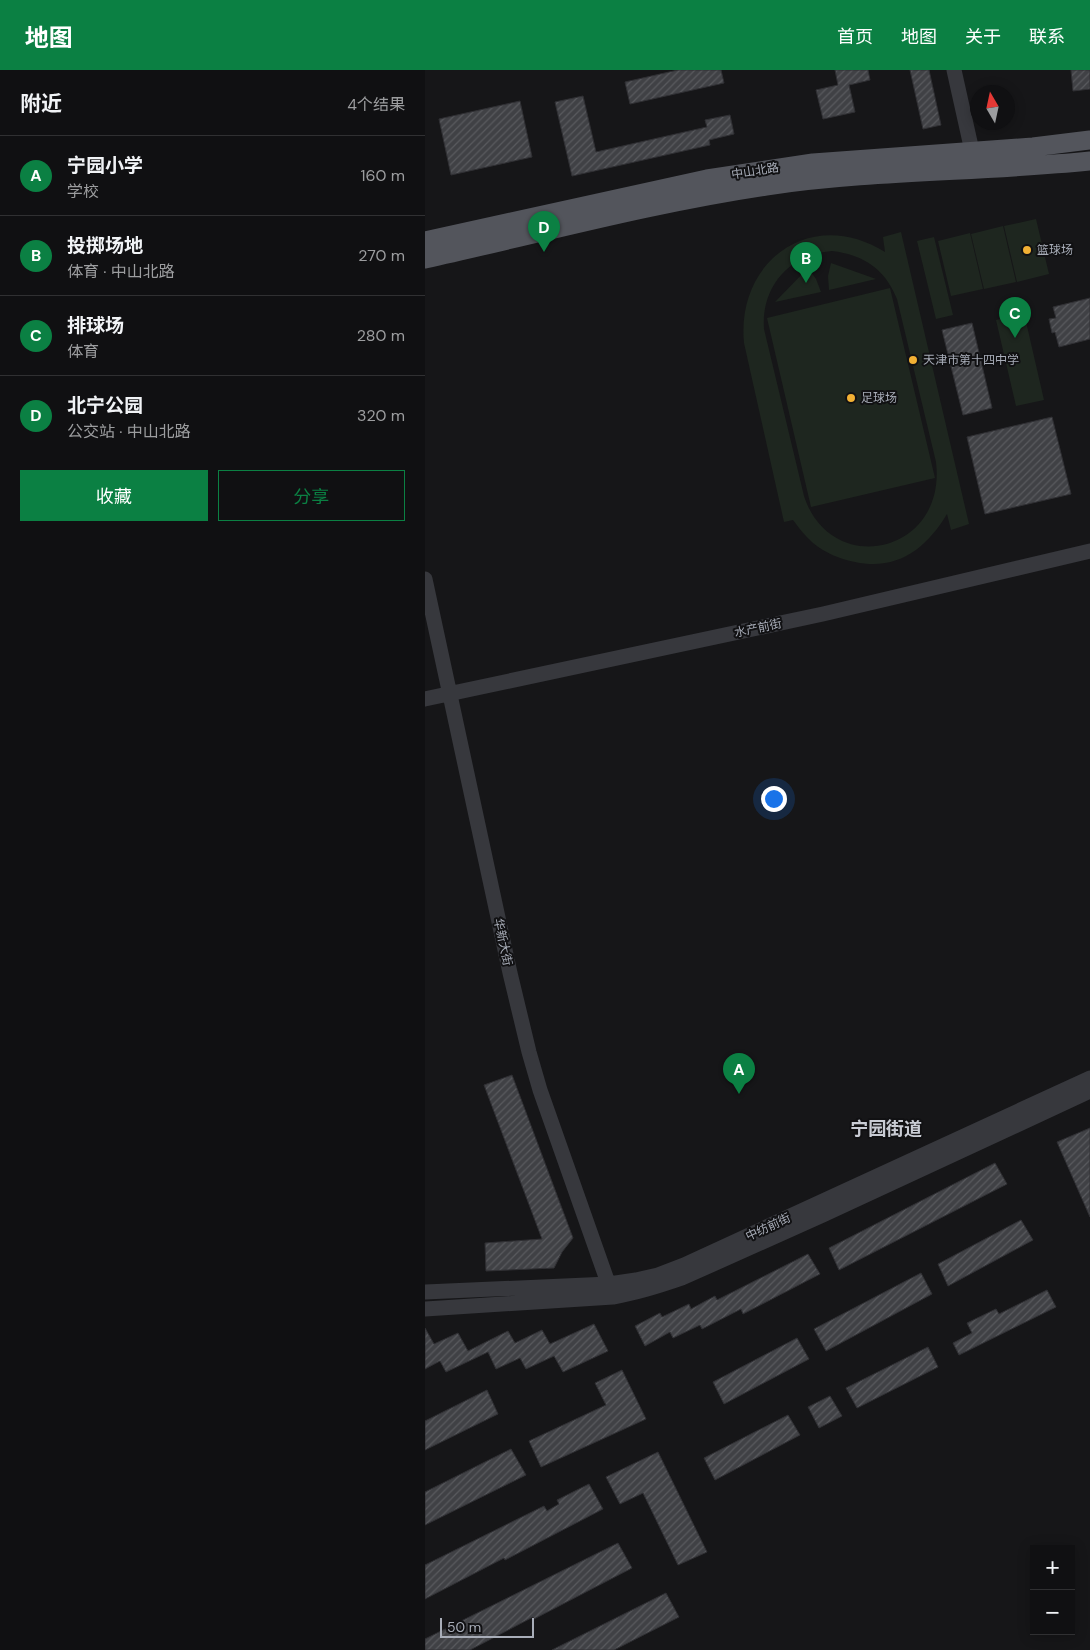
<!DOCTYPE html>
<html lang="zh">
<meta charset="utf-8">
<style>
:root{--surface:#101012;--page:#19191b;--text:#f1f3f6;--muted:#9c9d9f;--line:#303032;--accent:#0b8043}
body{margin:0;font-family:"DM Sans","Noto Sans SC",sans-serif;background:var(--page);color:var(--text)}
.controls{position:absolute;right:15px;bottom:15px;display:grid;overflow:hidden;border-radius:0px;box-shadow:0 2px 12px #0003}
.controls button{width:45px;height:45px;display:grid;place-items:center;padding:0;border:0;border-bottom:1px solid var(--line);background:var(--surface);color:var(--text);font:25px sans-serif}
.compass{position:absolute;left:545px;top:15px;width:45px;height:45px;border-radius:50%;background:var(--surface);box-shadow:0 2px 12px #0003;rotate:351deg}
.scale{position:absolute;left:15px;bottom:12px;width:94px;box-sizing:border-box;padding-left:5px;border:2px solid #a8adb8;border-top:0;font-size:14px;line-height:18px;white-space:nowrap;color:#a8adb8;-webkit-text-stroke:4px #111113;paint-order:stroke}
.you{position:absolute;left:348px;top:728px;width:18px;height:18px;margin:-12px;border:4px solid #fff;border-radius:50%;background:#1a73e8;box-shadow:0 0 0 8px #1a73e833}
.badge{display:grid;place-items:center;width:32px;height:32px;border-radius:50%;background:var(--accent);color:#fff;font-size:16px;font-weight:700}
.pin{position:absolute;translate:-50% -41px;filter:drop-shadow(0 1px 2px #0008)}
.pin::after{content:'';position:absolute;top:26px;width:18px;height:15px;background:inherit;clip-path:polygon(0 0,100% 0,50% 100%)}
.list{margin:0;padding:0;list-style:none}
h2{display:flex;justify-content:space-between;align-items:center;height:65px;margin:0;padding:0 20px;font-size:21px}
h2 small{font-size:16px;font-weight:400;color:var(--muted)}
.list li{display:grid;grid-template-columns:32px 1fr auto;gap:15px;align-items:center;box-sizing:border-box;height:80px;padding:0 20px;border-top:1px solid var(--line)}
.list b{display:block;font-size:19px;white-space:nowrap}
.list p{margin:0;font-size:16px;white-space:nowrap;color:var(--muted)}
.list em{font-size:16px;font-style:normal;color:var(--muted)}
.actions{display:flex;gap:10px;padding:15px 20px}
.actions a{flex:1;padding:11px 0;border:1px solid var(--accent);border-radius:0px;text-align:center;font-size:18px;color:var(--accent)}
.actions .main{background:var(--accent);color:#fff}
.map{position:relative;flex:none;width:665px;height:1580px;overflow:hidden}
header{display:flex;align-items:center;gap:30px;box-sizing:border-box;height:70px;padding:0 25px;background:var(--accent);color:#fff}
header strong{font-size:24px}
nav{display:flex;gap:28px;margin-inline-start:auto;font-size:18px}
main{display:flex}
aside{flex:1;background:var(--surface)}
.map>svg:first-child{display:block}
.park{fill:#1e261f;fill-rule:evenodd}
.building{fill:url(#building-hatch);stroke:#303034}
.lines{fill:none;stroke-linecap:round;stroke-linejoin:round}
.minor{stroke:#37383d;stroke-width:15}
.major{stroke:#53555c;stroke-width:19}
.poi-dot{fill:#f2b134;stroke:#111113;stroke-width:2}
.labels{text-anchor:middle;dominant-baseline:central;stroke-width:4;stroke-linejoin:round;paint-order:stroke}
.street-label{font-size:12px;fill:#a8adb8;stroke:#111113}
.poi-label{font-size:12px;fill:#a8adb8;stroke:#111113;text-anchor:start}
.district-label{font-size:18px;font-weight:bold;fill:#c9ccd4;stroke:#111113}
</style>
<header>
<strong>地图</strong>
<nav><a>首页</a><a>地图</a><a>关于</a><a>联系</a></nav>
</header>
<main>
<aside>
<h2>附近<small>4个结果</small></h2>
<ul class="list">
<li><span class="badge">A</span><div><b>宁园小学</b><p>学校</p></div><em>160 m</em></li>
<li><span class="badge">B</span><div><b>投掷场地</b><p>体育 · 中山北路</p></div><em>270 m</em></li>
<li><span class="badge">C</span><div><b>排球场</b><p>体育</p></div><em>280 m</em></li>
<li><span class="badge">D</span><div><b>北宁公园</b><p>公交站 · 中山北路</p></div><em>320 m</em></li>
</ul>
<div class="actions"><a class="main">收藏</a><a>分享</a></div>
</aside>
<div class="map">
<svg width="665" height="1580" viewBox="0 0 665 1580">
<defs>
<pattern id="building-hatch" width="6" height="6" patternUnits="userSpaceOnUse" patternTransform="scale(1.25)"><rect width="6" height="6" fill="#404145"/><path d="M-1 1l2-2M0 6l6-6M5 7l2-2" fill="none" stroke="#595a5e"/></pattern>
</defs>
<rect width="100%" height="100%" fill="#161618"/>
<path class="park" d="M611 149 624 204 592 212 579 156Z
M578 156 591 212 559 219 546 164Z
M476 162 544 454 526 460 522 444C501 479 472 501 430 492 415 489 400 483 388 473 380 466 374 458 368 450L359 452 319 273C311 190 387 136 460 182L458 167ZM407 181C439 185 460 199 472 229L511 392C522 484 406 509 379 426L339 259C336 216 365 184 407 181Z
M545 163 558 219 526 226 513 171Z
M509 167 528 245 511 249 492 171Z
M406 193 451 209 404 220 403 206Z
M383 198 391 209 396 222 350 232Z
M465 218 510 408 386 437 342 248Z
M599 243 619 330 591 336 571 250Z"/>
<path class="building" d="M253 0H296L299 13 205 34 200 12Z
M410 0H443L445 10 424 15 430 42 398 49 391 20 413 15Z
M485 0H504L516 55 498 59Z
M646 0H665V19L648 21Z
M158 26 171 82 282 57 280 50 305 45 309 64 284 70 285 75 147 106 130 32Z
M95 31 107 87 26 105 14 49Z
M665 228V269L634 277 630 262 627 263 624 249 631 248 628 237Z
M547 253 567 338 538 345 517 260Z
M627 347 646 424 560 444 542 367Z
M87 1005 148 1168 137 1182 129 1198 61 1201 60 1173 117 1169 59 1015Z
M665 1058V1147L632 1072Z
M570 1093 582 1114 414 1200 404 1178Z
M596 1150 608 1170 523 1216 513 1194Z
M383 1184 395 1204 318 1244 316 1239 277 1259 275 1255 248 1268 245 1262 220 1276 210 1256 235 1243 237 1247 264 1234 266 1239 290 1226 292 1230Z
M496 1203 507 1224 401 1281 389 1259Z
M622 1220 631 1237 534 1285 528 1273 547 1263 542 1253 571 1239 574 1244Z
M169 1254 183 1281 138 1302 129 1286 101 1299 95 1288 71 1299 63 1282 21 1302 15 1291 0 1299V1258L9 1274 33 1263 43 1281 83 1261 90 1273 117 1260 125 1274Z
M372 1268 384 1289 299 1334 288 1312Z
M503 1277 513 1297 432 1338 421 1318Z
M197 1300 221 1349 116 1397 104 1371 181 1335 170 1313Z
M62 1320 73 1344 0 1380V1351Z
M405 1326 417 1346 394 1358 383 1337Z
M363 1345 375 1365 290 1410 279 1388Z
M86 1379 101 1405 0 1455V1422Z
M233 1382 282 1482 253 1495 218 1423 195 1434 181 1407Z
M164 1414 178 1439 80 1490 79 1488 0 1529V1495L119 1436 122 1441 134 1434 132 1430Z
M193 1473 207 1498 109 1549 108 1547 45 1580H0V1569Z
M241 1523 254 1547 189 1580H127Z"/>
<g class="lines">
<path class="minor" d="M529 0 547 81
M0 509 85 903 104 982 115 1020 188 1227
M0 629 398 544 665 481
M0 1222 184 1214 211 1210 233 1205 259 1195 665 1008
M0 1239 188 1227C212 1223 234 1216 257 1208L398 1145 665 1021"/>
<path class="major" d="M0 171 282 109 388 93 608 77 665 70
M0 189C113 164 226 133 341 116 448 100 557 102 665 91"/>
</g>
<g class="poi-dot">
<circle cx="602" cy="180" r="5"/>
<circle cx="488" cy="290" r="5"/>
<circle cx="426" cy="328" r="5"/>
</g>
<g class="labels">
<g class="street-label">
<text transform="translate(330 101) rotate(-9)">中山北路</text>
<text transform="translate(333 558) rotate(-12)">水产前街</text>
<text transform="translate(78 872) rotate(78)">华新大街</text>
<text transform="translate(343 1157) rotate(-25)">中纺前街</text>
</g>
<g class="poi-label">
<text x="612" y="180">篮球场</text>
<text x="498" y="290">天津市第十四中学</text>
<text x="436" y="328">足球场</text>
</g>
<g class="district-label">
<text x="461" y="1059">宁园街道</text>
</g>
</g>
</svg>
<div class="controls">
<button>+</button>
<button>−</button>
</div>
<svg class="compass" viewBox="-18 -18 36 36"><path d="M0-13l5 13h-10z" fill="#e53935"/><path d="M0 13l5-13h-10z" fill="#9c9d9f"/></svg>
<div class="scale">50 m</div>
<div class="you"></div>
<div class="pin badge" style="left:314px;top:1024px">A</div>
<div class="pin badge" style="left:381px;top:213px">B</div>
<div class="pin badge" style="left:590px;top:268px">C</div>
<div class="pin badge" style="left:119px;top:182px">D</div>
</div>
</main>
